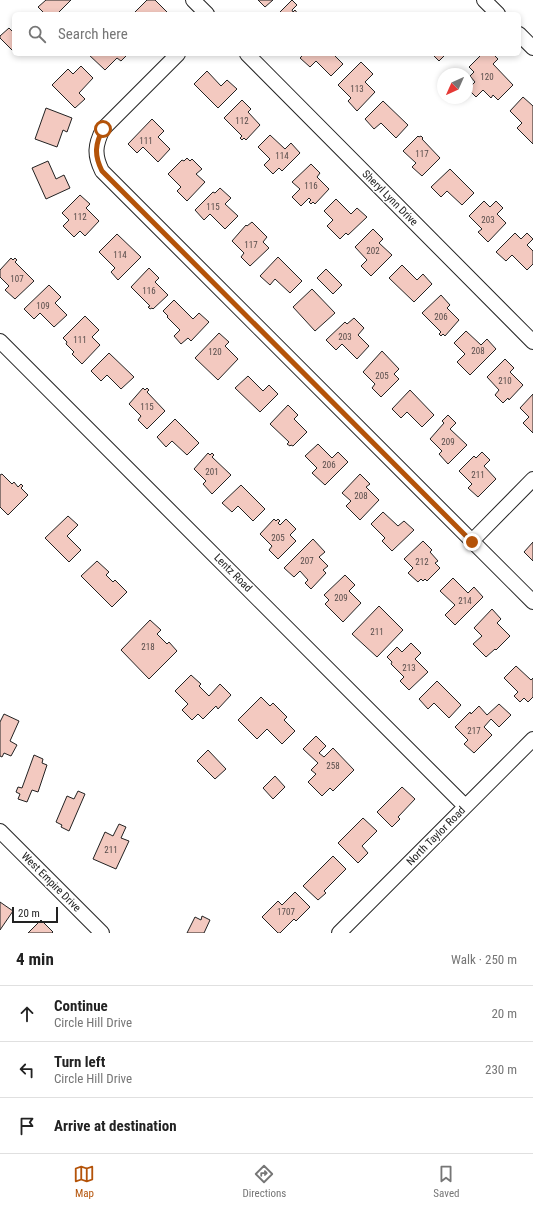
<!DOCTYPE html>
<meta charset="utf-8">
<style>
:root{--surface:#fff;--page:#f6f6f6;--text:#222;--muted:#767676;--line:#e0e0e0;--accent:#b45309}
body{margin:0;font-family:"Roboto Condensed",sans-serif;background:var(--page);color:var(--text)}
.compass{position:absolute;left:437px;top:68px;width:36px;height:36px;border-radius:50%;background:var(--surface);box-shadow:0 2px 6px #0003;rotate:225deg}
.scale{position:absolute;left:12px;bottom:10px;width:46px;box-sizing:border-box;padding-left:4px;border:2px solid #222;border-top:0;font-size:11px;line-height:14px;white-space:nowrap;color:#222;-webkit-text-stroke:3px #fff;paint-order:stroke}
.stop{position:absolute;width:12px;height:12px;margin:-9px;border:3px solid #b45309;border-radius:50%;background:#fff}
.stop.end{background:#b45309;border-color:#fff;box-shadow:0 1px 4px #0008}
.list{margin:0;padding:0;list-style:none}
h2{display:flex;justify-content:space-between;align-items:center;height:52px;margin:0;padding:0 16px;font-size:17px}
h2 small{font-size:13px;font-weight:400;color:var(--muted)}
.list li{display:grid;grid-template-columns:26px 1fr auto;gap:12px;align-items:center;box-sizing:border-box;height:56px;padding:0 16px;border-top:1px solid var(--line)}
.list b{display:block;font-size:15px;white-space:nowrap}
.list p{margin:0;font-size:13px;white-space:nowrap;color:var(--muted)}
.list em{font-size:13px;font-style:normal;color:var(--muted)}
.icon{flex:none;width:22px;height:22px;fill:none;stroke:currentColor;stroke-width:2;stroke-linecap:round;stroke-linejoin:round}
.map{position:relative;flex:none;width:533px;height:933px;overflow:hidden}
.search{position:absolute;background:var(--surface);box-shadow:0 2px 6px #0003;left:12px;right:12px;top:12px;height:44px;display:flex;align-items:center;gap:10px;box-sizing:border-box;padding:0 14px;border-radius:6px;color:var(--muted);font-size:15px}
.sheet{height:220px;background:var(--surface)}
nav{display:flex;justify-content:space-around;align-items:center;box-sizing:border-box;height:56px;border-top:1px solid var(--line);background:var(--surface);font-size:11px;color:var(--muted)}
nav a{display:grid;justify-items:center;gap:2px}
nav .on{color:var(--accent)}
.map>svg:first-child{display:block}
.building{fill:#f3c9c0;stroke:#222}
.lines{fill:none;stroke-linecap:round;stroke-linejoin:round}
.street-casing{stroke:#222;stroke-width:16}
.street{stroke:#fff;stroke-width:14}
.route{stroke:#b45309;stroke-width:5}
.labels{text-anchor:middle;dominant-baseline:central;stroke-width:3;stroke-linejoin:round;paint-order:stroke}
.number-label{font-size:9px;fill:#564c4a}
.street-label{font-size:11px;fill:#222;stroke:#fff}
</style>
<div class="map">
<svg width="533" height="933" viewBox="0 0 533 933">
<rect width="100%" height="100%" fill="#fff"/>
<path class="building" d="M46 0H71L57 14H45L38 7Z
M147 0H155L169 14H133Z
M258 0H273L265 7Z
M292 0 297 5 292 10 293 12 295 10 298 14H278Z
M9 28 12 31 14 29V52L0 38V36Z
M88 54H128L121 61 117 58 105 70Z
M304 54H333L343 64 331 76 316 61 310 67 300 58Z
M432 54H446L439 61Z
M482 54H493L498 59 493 64 513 85 498 100 493 95 491 98 483 90 476 97 468 89 475 82 470 76 474 72 469 67Z
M361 62 373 74 365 82 375 92 357 111 348 101 351 98 338 85Z
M81 66 93 78 79 93 85 99 75 108 52 85 68 69 73 74Z
M207 71 221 86 227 80 237 89 218 108 194 84Z
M523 97 533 106V144L517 128 522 123 510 111Z
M242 100 251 109 248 112 260 125 246 140 244 138 242 140 240 138 242 136 224 118Z
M383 101 408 125 396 138 381 123 374 129 365 119Z
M46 108 72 118 67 132 63 130 57 147 35 139Z
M152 119 164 131 158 137 170 149 158 162 143 147 137 153 128 144Z
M270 135 285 149 291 143 300 153 282 171 279 168 273 174 264 165 270 159 258 147Z
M418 136 419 137 421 136 423 138 422 139 440 158 422 176 412 167 416 163 403 151Z
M187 158 190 161 192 159 202 169 196 174 205 182 187 201 177 191 181 187 168 174 182 160 184 161Z
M48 161 56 179 64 175 70 188 46 199 32 168Z
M311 164 320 173 317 177 329 189 315 204 313 202 311 204 309 202 311 200 309 198 301 206 292 197 300 189 292 182Z
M450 169 474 193 462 205 447 191 441 197 431 187Z
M220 188 231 198 225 204 238 216 225 229 210 214 204 220 195 210 213 192 215 193Z
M80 195 90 204 86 208 99 221 85 236 80 231 74 237 63 226 69 220 62 213Z
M336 199 351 214 357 208 367 217 348 235 346 233 340 239 327 226 333 220 324 211Z
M484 201 490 207 496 201 503 208 497 214 506 223 488 242 478 232 482 229 469 216Z
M252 222 267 237 263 242 269 248 250 266 241 257 244 253 232 241 246 225 247 226Z
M373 229 383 239 379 243 392 255 371 276 361 266 367 260 355 247Z
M515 233 521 239 527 233 533 239 527 245 533 251V264L527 270 512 255 506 261 496 252Z
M117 234 141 257 118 280 111 272 115 268 99 252Z
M278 257 302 281 290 293 275 279 270 285 260 276Z
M11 258 13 260 15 258 17 260 15 262 34 281 15 299 5 290 9 286 0 277V270Z
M402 265 417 280 423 274 432 284 414 302 389 278Z
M149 268 159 278 155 282 168 295 153 309 152 308 150 309 148 307 150 306 131 287Z
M326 269 342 285 333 294 317 278Z
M49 285 61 297 55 303 67 315 54 327 40 313 34 319 24 309Z
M312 289 335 313 315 331 293 307Z
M441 295 450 305 447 308 459 320 445 336 443 334 441 336 439 334 441 332 422 313Z
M174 300 193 319 199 313 209 322 191 341 188 338 181 344 174 336 180 330 167 317 168 316 163 311Z
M85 316 99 330 92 337 100 345 82 364 72 354 74 352 66 344 67 342 63 338Z
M354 318 364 328 358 335 369 346 357 359 342 344 336 350 326 340 345 322 347 324Z
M466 331 481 345 487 339 496 349 470 375 457 362 465 354 454 343Z
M219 333 229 342 225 346 238 359 218 380 195 358Z
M382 351 399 369 394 374 399 379 381 397 372 388 375 384 363 372Z
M109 353 134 377 121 389 107 375 101 381 91 371Z
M505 359 514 368 510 372 523 385 509 400 508 398 503 403 495 395 499 390 487 377Z
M248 376 263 391 269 385 278 394 260 412 235 388Z
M143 388 145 390 147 388 149 390 147 392 165 411 147 429 138 420 141 416 129 404Z
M410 390 434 415 422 427 407 412 401 418 392 409Z
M533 394V433L523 423 529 417 520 408Z
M288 405 298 415 294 419 307 432 293 446 291 445 290 446 287 444 289 442 270 424Z
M448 415 456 423 450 429 467 445 448 464 439 454 442 451 430 439 444 423 442 421Z
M175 419 199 443 187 455 172 441 166 447 157 437Z
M318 444 332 458 338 452 348 462 325 485 312 473 317 468 305 456Z
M482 452 490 460 484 466 496 479 478 497 468 488 472 484 459 471 474 456 476 458Z
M208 453 210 455 212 453 214 455 212 457 231 475 212 494 203 484 206 481 194 469Z
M2 474 12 484 14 482 18 487 21 484 23 486 21 488 28 495 8 515 0 507V475Z
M360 474 370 484 366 487 379 500 360 520 346 506 351 501 342 493Z
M241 485 265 509 253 521 238 506 232 512 222 503Z
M383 512 398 526 404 521 414 530 392 551 382 541 385 538 371 524Z
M68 516 78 525 67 536 81 550 69 562 45 538Z
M274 519 276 521 278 519 280 521 278 523 280 525 286 519 296 529 290 535 296 541 278 559 269 550 272 546 260 534Z
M313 539 325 552 319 557 328 566 323 570 326 573 311 589 305 583 308 580 300 571 294 577 284 568Z
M423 541 432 550 430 552 438 561 435 563 440 568 427 581 425 579 423 581 421 579 418 582 408 573 413 568 404 559Z
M533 542V561L524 552Z
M97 561 109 572 106 575 113 582 115 580 127 592 112 607 81 576Z
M345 575 355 585 349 591 361 603 343 622 325 604 329 600 324 595Z
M453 578 468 593 474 587 483 597 455 625 445 615 455 605 440 591Z
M379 606 403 630 377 657 352 634Z
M492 609 501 619 497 623 510 636 496 650 495 649 486 657 473 644 482 636 474 628Z
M150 620 161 630 157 634 167 644 169 642 177 651 149 679 121 650Z
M411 643 421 653 415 659 428 672 409 690 400 681 404 677 391 664 392 662 387 657 397 647 402 652Z
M516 666 531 680 533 678V697L528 702 524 698 520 702 514 696 518 692 504 678Z
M191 675 201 684 199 686 209 696 220 684 231 695 218 709 216 706 203 719 198 714 192 720 182 710 188 704 175 691Z
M437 681 461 705 449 718 434 703 428 709 419 699Z
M261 697 270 706 273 703 287 717 284 720 295 731 282 744 267 729 257 739 238 720Z
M499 704 511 715 499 727 491 719 484 727 492 735 474 753 464 744 468 740 455 727 470 712 471 714 479 706 487 715Z
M4 714 19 721 10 741 17 745 11 756 4 753 2 757 0 756V722Z
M316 736 326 746 319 753 324 757 333 748 354 770 333 791 330 788 322 796 308 782 316 774 311 770 318 763 303 749Z
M208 750 226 769 215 779 197 761Z
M34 755 43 759 42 763 47 765 38 792 32 790 27 802 18 799 20 794 16 792 18 787 22 788Z
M275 776 285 787 273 799 263 788Z
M402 787 415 799 398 817 400 819 392 827 377 812Z
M78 791 85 794 69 831 61 827 62 825 56 822 67 796 74 799Z
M363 818 377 831 362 846 368 853 358 863 338 843Z
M119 824 126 827 121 838 129 841 116 869 93 859 105 832 113 836Z
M333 856 346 869 324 891 326 893 318 900 303 886Z
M295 892 310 907 296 921 294 919 280 933H278L262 917 278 901 282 905Z
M0 902 13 911 0 930Z
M202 916 210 920 204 933H187L195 917 201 920Z
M41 920 53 932 52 933H28Z"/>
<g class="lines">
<defs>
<path id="street" d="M193 0 207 14
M484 0 498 14
M519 34 533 48
M178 54 103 129C95 145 94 155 102 171L533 602
M247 54 533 342
M0 341 465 806
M472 541 533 479
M0 831 102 933
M339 933 533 739"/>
</defs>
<use href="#street" class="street-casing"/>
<use href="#street" class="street"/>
</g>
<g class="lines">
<path class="route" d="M103 129C95 144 94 155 102 171L472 542"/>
</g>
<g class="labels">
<g class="number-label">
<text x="487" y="77">120</text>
<text x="357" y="89">113</text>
<text x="242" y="121">112</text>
<text x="146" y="141">111</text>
<text x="422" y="154">117</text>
<text x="282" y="156">114</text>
<text x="311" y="186">116</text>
<text x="213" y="207">115</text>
<text x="80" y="217">112</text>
<text x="488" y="220">203</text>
<text x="251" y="245">117</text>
<text x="373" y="251">202</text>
<text x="120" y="255">114</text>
<text x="17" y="279">107</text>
<text x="149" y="291">116</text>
<text x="43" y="306">109</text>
<text x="441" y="317">206</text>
<text x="345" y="337">203</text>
<text x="80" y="340">111</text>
<text x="478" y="351">208</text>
<text x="215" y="352">120</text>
<text x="382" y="376">205</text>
<text x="505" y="381">210</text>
<text x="147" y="407">115</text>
<text x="448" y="442">209</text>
<text x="329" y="465">206</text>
<text x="212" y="472">201</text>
<text x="478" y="475">211</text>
<text x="361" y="496">208</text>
<text x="278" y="538">205</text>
<text x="307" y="561">207</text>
<text x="422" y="562">212</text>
<text x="341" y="598">209</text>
<text x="465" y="601">214</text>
<text x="377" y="632">211</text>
<text x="148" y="647">218</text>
<text x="409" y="668">213</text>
<text x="474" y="731">217</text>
<text x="333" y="766">258</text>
<text x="111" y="850">211</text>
<text x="286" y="912">1707</text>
</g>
<g class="street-label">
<text transform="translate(390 198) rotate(45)">Sheryl Lynn Drive</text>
<text transform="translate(233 573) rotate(45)">Lentz Road</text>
<text transform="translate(436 836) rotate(-45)">North Taylor Road</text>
<text transform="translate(51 882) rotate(45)">West Empire Drive</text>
</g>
</g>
</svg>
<svg class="compass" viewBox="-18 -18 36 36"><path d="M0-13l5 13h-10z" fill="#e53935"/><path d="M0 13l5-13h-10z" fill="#767676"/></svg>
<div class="scale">20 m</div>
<div class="stop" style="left:103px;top:129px"></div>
<div class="stop end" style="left:472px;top:542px"></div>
<div class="search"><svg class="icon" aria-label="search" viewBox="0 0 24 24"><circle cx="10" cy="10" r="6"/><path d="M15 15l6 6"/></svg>Search here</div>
</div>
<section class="sheet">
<h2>4 min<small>Walk · 250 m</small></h2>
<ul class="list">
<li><svg class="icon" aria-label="ahead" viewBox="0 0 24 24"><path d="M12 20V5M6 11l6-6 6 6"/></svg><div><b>Continue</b><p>Circle Hill Drive</p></div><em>20 m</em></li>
<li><svg class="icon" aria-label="left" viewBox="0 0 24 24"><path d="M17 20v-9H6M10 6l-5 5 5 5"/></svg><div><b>Turn left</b><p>Circle Hill Drive</p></div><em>230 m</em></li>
<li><svg class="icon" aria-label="arrive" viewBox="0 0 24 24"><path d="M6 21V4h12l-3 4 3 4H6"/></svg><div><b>Arrive at destination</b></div></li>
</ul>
</section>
<nav>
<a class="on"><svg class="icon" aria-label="map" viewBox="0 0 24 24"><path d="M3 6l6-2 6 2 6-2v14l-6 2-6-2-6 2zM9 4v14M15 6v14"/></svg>Map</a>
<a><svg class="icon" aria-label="directions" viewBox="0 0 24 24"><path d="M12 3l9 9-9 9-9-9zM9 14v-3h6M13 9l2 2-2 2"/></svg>Directions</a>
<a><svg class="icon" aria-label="saved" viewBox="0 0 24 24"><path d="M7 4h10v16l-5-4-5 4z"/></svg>Saved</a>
</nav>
